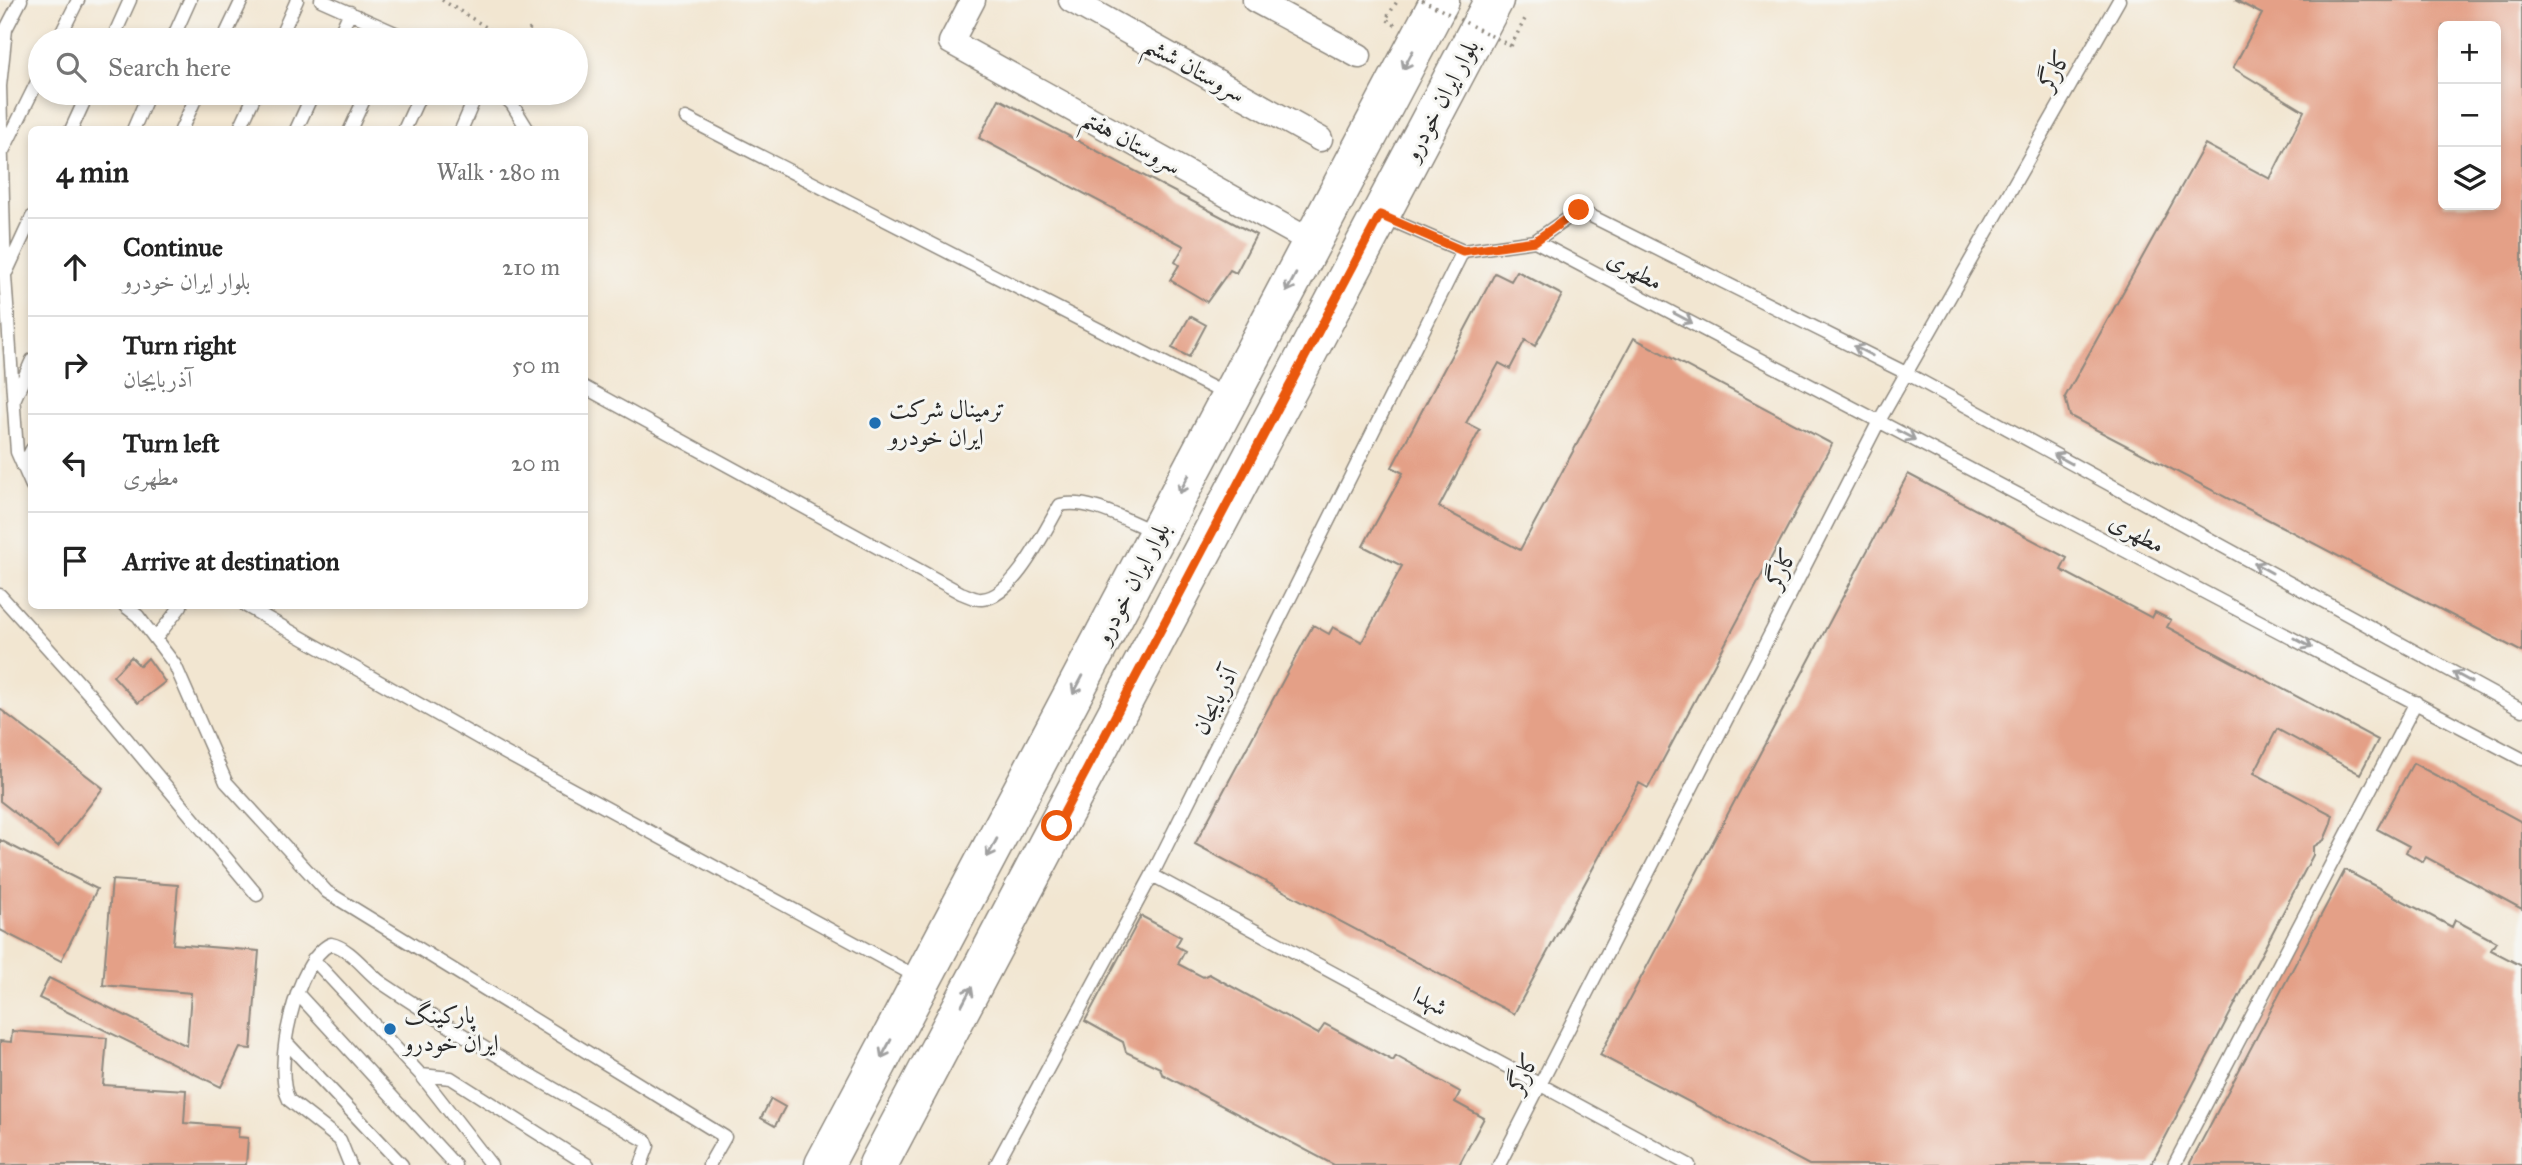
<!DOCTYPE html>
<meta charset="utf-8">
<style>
:root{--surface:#fff;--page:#f6f6f6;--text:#222;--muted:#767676;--line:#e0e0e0}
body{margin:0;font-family:"IM FELL Great Primer",Amiri,serif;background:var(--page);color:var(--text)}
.controls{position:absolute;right:21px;top:21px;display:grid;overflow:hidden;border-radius:10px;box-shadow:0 4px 10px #0003}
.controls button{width:63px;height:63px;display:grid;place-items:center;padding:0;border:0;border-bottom:2px solid var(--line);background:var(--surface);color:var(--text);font:35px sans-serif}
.stop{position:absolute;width:21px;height:21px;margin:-16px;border:5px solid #ea580c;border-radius:50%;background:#fff}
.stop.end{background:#ea580c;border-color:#fff;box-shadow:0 2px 7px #0008}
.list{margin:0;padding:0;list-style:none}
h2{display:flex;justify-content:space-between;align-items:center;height:91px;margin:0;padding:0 28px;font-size:30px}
h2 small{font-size:23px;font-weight:400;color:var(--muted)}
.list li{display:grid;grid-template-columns:46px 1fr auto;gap:21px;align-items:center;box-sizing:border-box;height:98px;padding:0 28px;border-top:2px solid var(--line)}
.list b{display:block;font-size:26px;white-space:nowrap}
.list p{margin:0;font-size:23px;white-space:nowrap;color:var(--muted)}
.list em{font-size:23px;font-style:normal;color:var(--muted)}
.icon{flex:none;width:38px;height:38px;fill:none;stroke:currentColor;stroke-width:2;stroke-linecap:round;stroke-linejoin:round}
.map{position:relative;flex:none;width:2522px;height:1165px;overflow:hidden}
.search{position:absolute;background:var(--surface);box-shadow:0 4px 10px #0003;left:28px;top:28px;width:560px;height:77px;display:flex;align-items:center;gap:18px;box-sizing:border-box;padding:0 24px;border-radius:38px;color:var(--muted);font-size:26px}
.panel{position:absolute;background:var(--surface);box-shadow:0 4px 10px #0003;left:28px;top:126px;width:560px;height:483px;border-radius:10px}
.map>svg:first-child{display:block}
.building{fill:#e4a087;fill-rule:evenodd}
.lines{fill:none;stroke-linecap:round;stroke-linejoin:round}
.service-casing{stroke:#8e887e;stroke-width:15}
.minor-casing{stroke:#8e887e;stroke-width:27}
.primary-casing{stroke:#8e887e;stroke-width:41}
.path{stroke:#8e887e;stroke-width:3.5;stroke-dasharray:2 5;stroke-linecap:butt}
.service{stroke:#fff;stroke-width:12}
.minor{stroke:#fff;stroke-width:24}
.primary{stroke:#fff;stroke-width:38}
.path-bridge{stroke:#8e887e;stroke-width:3.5;stroke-dasharray:2 5;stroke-linecap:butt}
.oneway{stroke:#a0a0a0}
.route{stroke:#ea580c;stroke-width:9}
.poi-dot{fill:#1f6fb2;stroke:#f6f6f2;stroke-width:2.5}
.labels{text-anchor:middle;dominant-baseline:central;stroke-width:6;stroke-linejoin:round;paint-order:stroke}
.street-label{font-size:24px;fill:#2b2b2b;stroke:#f6f6f2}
.poi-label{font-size:24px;fill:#2b2b2b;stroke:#f6f6f2;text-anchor:start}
</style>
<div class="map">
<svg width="2522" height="1165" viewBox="0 0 2522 1165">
<rect width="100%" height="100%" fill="#f6f6f2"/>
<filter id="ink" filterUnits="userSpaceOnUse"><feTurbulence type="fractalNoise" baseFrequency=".0143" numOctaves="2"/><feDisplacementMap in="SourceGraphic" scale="14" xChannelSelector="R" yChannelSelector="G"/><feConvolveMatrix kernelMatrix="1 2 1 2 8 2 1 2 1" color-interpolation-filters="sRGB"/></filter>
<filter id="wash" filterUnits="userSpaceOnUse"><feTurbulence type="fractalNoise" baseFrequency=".00686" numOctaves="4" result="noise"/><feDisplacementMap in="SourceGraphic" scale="28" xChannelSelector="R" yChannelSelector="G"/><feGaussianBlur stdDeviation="1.57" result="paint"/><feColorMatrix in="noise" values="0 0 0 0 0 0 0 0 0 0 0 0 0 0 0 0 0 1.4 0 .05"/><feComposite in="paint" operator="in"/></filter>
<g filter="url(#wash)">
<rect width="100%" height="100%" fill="#f2e6d1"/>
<g id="blocks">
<path class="building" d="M2235 0H2522V652L2070 416 2065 397 2205 144 2270 179 2304 111 2233 68 2262 14ZM2443 26H2496V205H2443Z
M999 99 1256 235 1236 273 1230 270 1207 302 1170 280 1179 265 1175 262 1184 246 979 138Z
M1517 271 1562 295 1535 346 1525 340 1510 369 1499 363 1466 423 1480 430 1439 507 1520 550 1634 338 1832 444 1648 788 1639 783 1514 1014 1195 844 1313 625 1329 634 1333 627 1362 642 1402 566 1363 546 1403 473 1392 467 1495 273 1511 281Z
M1190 316 1206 325 1189 357 1172 348Z
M1908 474 2067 558 2061 570 2152 618 2155 612 2171 620 2167 627 2378 740 2360 774 2277 729 2254 773 2333 815 2330 826 2324 840 2313 847V855L2151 1165H1809L1600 1055Z
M131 657 140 666 148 658 165 682 138 703 113 676Z
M0 709 103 788 58 846 0 801Z
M2413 763 2522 822V909L2426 857 2423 862 2406 852 2409 846 2377 829Z
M0 840 97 889 61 961 0 930Z
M2345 870 2452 927 2455 920 2496 942 2491 950 2522 966V1165H2189Z
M112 880 178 885 173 944 259 951 251 1049 240 1048 221 1087 39 998 49 978 187 1046 191 993 103 985Z
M1141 916 1181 937 1176 946 1185 951 1178 964 1203 977 1209 974 1318 1034 1325 1024 1393 1061 1396 1056 1460 1092 1455 1102 1484 1118 1459 1165H1334L1162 1074 1160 1068 1126 1052 1123 1042 1085 1021Z
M12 1031 107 1038 103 1085 186 1090 184 1123 239 1127 238 1137 248 1138 246 1165H0V1041L11 1042Z
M771 1099 785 1107 775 1126 761 1118Z"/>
</g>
</g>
<g filter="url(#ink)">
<use href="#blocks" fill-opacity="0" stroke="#8e887e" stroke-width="2"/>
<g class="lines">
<defs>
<path id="service" d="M21 0 6 29 0 86 5 276 17 452 32 486
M321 0 411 40
M58 40 78 0
M112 40 130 0
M172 40 190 0
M223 40 242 0
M279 40 297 0
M337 40 350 12
M500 93 512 104 528 130
M686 118 1227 395
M71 130 88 93
M133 130 149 93
M181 130 198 93
M239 130 256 93
M296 130 313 93
M350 130 367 93
M404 130 421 93
M461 130 477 93
M3 151 40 76
M1535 241 2522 759
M1463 251 1535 241 1579 210 1906 373 2522 710
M7 271 32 217
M584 387 961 593C967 595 976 600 982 599 1014 597 1045 530 1060 505 1090 498 1127 521 1155 532
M15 398 32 360
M23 467 32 449
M0 595 90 695 257 895
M125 606 138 616 175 665 226 782 327 892 725 1137 709 1165
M246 606 505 753 919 978
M156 638 181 606
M1152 875 1689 1165
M313 959 421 1075 491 1165
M297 993 455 1165
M286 1042 402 1165
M421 1075 451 1078 588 1165
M350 1165 340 1140 289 1100C272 1069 296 959 331 944 351 948 366 972 382 983 467 1040 557 1091 646 1141L648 1146 641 1165
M996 1165 1152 875 1463 251 1384 217
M1499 1165 1879 421 2119 0
M2174 1165 2416 702"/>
<path id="minor" d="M973 0 951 42 1312 242
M1071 0 1320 139
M1255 0 1359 56"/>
<path id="primary" d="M824 1165 1440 0
M878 1165 1494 0"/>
</defs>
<use href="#service" class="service-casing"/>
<use href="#minor" class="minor-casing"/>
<use href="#primary" class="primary-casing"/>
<path class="path" d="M442 0 507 40
M1395 25 1386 19 1398 0
M519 40 531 28
M1511 46 1526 17"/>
<use href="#service" class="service"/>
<use href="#minor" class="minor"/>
<use href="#primary" class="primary"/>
<path class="path-bridge" d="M1422 0 1511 46"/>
</g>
<defs><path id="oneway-shaft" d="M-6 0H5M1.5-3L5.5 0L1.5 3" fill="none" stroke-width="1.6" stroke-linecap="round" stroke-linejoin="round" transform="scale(1.75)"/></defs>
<g class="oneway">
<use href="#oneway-shaft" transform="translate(1408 60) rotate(118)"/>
<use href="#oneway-shaft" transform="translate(1291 283) rotate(118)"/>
<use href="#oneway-shaft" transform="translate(1683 318) rotate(28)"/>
<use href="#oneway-shaft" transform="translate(1863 351) rotate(-153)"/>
<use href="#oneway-shaft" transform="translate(1906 435) rotate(28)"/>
<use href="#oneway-shaft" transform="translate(2063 459) rotate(-151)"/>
<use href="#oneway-shaft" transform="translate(1184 484) rotate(118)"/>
<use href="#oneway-shaft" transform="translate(2263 568) rotate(-151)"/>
<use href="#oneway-shaft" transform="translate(2303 643) rotate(28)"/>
<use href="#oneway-shaft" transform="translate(2462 677) rotate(-151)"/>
<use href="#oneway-shaft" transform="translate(1078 685) rotate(118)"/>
<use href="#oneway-shaft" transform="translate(992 848) rotate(118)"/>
<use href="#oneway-shaft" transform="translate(967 996) rotate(-62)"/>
<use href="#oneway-shaft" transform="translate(886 1049) rotate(118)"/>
</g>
</g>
<g class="lines" filter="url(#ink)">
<path class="route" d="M1057 826 1380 215 1463 251 1535 241 1579 210"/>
</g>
<g class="poi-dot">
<circle cx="875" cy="423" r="7"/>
<circle cx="390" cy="1029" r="7"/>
</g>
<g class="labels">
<g class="street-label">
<text transform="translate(1195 69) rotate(29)">سروستان ششم</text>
<text transform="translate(2054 70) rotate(-60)">کارگر</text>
<text transform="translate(1441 100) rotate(-62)">بلوار ایران خودرو</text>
<text transform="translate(1132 142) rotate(29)">سروستان هفتم</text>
<text transform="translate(1635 270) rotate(28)">مطهری</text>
<text transform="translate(2137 533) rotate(28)">مطهری</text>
<text transform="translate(1781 568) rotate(-63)">کارگر</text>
<text transform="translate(1132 583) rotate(-62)">بلوار ایران خودرو</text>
<text transform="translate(1215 701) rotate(-63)">آذربایجان</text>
<text transform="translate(1430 1001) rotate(28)">شهدا</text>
<text transform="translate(1523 1073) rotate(-63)">کارگر</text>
</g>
<g class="poi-label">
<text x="889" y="409">ترمینال شرکت<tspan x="889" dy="28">ایران خودرو</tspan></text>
<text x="404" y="1015">پارکینگ<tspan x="404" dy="28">ایران خودرو</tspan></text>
</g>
</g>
</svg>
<div class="controls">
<button>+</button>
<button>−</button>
<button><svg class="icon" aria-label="layers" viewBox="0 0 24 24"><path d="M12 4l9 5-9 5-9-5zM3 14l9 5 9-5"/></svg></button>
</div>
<div class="stop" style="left:1057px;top:826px"></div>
<div class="stop end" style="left:1579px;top:210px"></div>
<div class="search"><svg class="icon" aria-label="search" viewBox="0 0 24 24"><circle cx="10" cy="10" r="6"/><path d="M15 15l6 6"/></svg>Search here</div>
<section class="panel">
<h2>4 min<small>Walk · 280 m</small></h2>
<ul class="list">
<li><svg class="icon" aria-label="ahead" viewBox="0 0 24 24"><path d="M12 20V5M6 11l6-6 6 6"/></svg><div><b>Continue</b><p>بلوار ایران خودرو</p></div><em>210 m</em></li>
<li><svg class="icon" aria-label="right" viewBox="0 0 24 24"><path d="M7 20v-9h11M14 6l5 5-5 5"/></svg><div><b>Turn right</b><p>آذربایجان</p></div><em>50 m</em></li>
<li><svg class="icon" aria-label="left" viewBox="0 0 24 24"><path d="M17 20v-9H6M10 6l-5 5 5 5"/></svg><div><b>Turn left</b><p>مطهری</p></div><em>20 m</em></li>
<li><svg class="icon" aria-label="arrive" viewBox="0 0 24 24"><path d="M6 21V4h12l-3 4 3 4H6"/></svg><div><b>Arrive at destination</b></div></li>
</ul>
</section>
</div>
